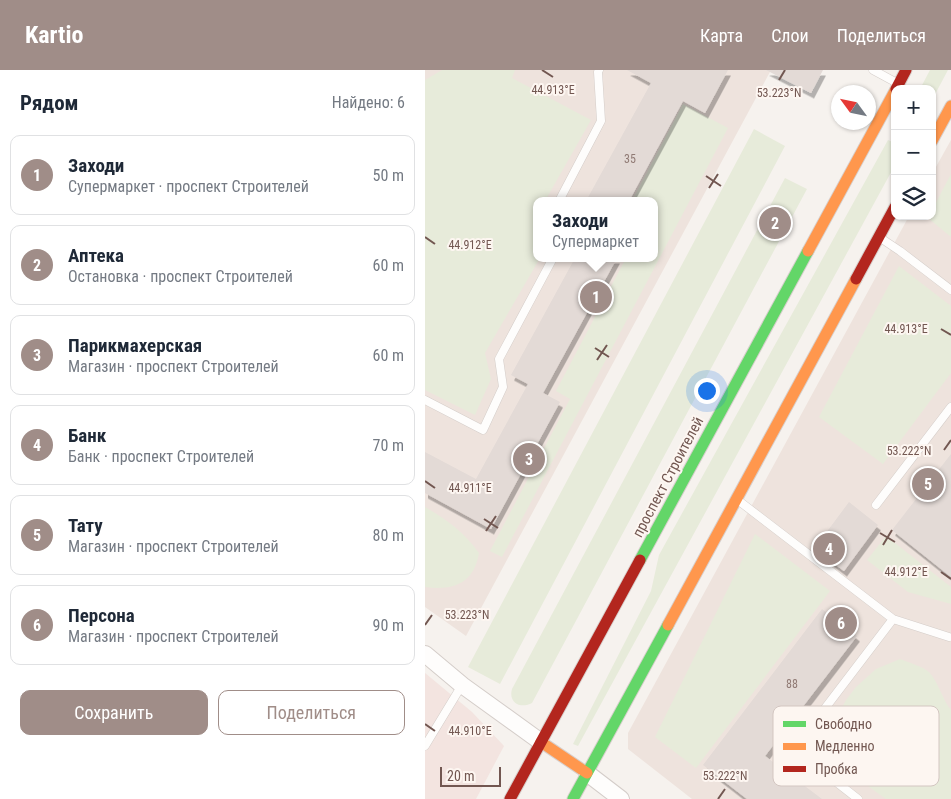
<!DOCTYPE html>
<html lang="ru">
<meta charset="utf-8">
<style>
:root{--surface:#fff;--page:#f6f6f7;--text:#1f2937;--muted:#747a83;--line:#e0e1e3;--accent:#a08d88}
body{margin:0;font-family:"Roboto Condensed",sans-serif;background:var(--page);color:var(--text)}
.controls{position:absolute;right:15px;top:15px;display:grid;overflow:hidden;border-radius:10px;box-shadow:0 1px 4px #0004}
.controls button{width:45px;height:45px;display:grid;place-items:center;padding:0;border:0;border-bottom:1px solid var(--line);background:var(--surface);color:var(--text);font:25px sans-serif}
.compass{position:absolute;left:406px;top:15px;width:45px;height:45px;border-radius:50%;background:var(--surface);box-shadow:0 1px 4px #0004;rotate:303deg}
.scale{position:absolute;left:15px;bottom:12px;width:61px;box-sizing:border-box;padding-left:5px;border:2px solid #725751;border-top:0;font-size:14px;line-height:18px;white-space:nowrap;color:#725751;-webkit-text-stroke:4px #fdf6f1;paint-order:stroke}
.you{position:absolute;left:281px;top:320px;width:18px;height:18px;margin:-12px;border:4px solid #fff;border-radius:50%;background:#1a73e8;box-shadow:0 0 0 8px #1a73e833}
.badge{display:grid;place-items:center;width:32px;height:32px;border-radius:50%;background:var(--accent);color:#fff;font-size:16px;font-weight:700}
.pin{position:absolute;translate:-50% -50%;border:2px solid #fff;box-shadow:0 1px 5px #0006}
.popup{position:absolute;left:108px;top:127px;width:125px;height:65px;box-sizing:border-box;display:grid;place-content:center;border-radius:10px;background:var(--surface);filter:drop-shadow(0 1px 4px #0005);font-size:16px;white-space:nowrap;color:var(--muted)}
.popup b{font-size:19px;color:var(--text)}
.popup::after{content:'';position:absolute;left:50%;top:100%;margin-left:-10px;border:10px solid transparent;border-top-color:var(--surface)}
.list{margin:0;padding:0;list-style:none}
h2{display:flex;justify-content:space-between;align-items:center;height:65px;margin:0;padding:0 20px;font-size:21px}
h2 small{font-size:16px;font-weight:400;color:var(--muted)}
.list li{display:grid;grid-template-columns:32px 1fr auto;gap:15px;align-items:center;box-sizing:border-box;height:80px;margin:0 10px 10px;padding:0 10px;border:1px solid var(--line);border-radius:10px}
.list b{display:block;font-size:19px;white-space:nowrap}
.list p{margin:0;font-size:16px;white-space:nowrap;color:var(--muted)}
.list em{font-size:16px;font-style:normal;color:var(--muted)}
.actions{display:flex;gap:10px;padding:15px 20px}
.actions a{flex:1;padding:11px 0;border:1px solid var(--accent);border-radius:10px;text-align:center;font-size:18px;color:var(--accent)}
.actions .main{background:var(--accent);color:#fff}
.icon{flex:none;width:28px;height:28px;fill:none;stroke:currentColor;stroke-width:2;stroke-linecap:round;stroke-linejoin:round}
.map{position:relative;flex:none;width:526px;height:729px;overflow:hidden}
header{display:flex;align-items:center;gap:30px;box-sizing:border-box;height:70px;padding:0 25px;background:var(--accent);color:#fff}
header strong{font-size:24px}
nav{display:flex;gap:28px;margin-inline-start:auto;font-size:18px}
main{display:flex}
aside{flex:1;background:var(--surface)}
.map>svg:first-child{display:block}
.residential{fill:#eee3dd;fill-rule:evenodd}
.commercial{fill:#f3e4e0}
.green{fill:#e7ebda}
.building{fill:#e3dad6;filter:url(#shadow)}
.lines{fill:none;stroke-linecap:round;stroke-linejoin:round}
.lane-casing{stroke:#d4cdc9;stroke-width:9}
.street-casing{stroke:#d4cdc9;stroke-width:18}
.fast-casing{stroke:#d7cfcc;stroke-width:13}
.slow-casing{stroke:#d7cfcc;stroke-width:13}
.jam-casing{stroke:#d7cfcc;stroke-width:13}
.lane{stroke:#fefdfc;stroke-width:8}
.street{stroke:#fefdfc;stroke-width:16}
.fast{stroke:#63d668;stroke-width:11}
.slow{stroke:#ff974d;stroke-width:11}
.jam{stroke:#b3261e;stroke-width:11}
.ticks{fill:none;stroke:#725751;stroke-width:2}
.labels{text-anchor:middle;dominant-baseline:central;stroke-width:4;stroke-linejoin:round;paint-order:stroke}
.number-label{font-size:12px;fill:#907a74}
.street-label{font-size:15px;fill:#725751;stroke:#fdf6f1}
.key{fill:#fdf6f1;stroke:#d3c6c1;stroke-width:1}
.key-label{font-size:14px;fill:#725751}
.ticks-label{font-size:12px;text-anchor:middle;fill:#725751;stroke:#fdf6f1;stroke-width:4;stroke-linejoin:round;paint-order:stroke}
</style>
<header>
<strong>Kartio</strong>
<nav><a>Карта</a><a>Слои</a><a>Поделиться</a></nav>
</header>
<main>
<aside>
<h2>Рядом<small>Найдено: 6</small></h2>
<ul class="list">
<li><span class="badge">1</span><div><b>Заходи</b><p>Супермаркет · проспект Строителей</p></div><em>50 m</em></li>
<li><span class="badge">2</span><div><b>Аптека</b><p>Остановка · проспект Строителей</p></div><em>60 m</em></li>
<li><span class="badge">3</span><div><b>Парикмахерская</b><p>Магазин · проспект Строителей</p></div><em>60 m</em></li>
<li><span class="badge">4</span><div><b>Банк</b><p>Банк · проспект Строителей</p></div><em>70 m</em></li>
<li><span class="badge">5</span><div><b>Тату</b><p>Магазин · проспект Строителей</p></div><em>80 m</em></li>
<li><span class="badge">6</span><div><b>Персона</b><p>Магазин · проспект Строителей</p></div><em>90 m</em></li>
</ul>
<div class="actions"><a class="main">Сохранить</a><a>Поделиться</a></div>
</aside>
<div class="map">
<svg width="526" height="729" viewBox="0 0 526 729">
<defs>
<filter id="shadow"><feDropShadow dx="3" dy="5.5" stdDeviation="0" flood-color="#0004"/></filter>
</defs>
<rect width="100%" height="100%" fill="#f6f2ee"/>
<path class="residential" d="M0 0H346L41 566 0 537ZM112 131H230V188H112Z
M526 70V729H267L203 679V663L484 146H507V104Z"/>
<path class="commercial" d="M0 603 47 642 79 676 51 729H0Z"/>
<path class="green" d="M17 0H90L87 8 166 50 120 131H112V188H115L60 283 66 309 50 345 0 320V10Z
M505 0H523L507 30V19H495Z
M258 34 303 58 77 487 65 481 145 329 131 321 201 188H230V131H207Z
M329 59 360 76 75 614 43 597Z
M463 70 470 73V95L153 676 148 674 226 521 234 485Z
M526 104V167L503 148 504 146H507V140Z
M360 108 382 119 107 633C96 639 83 633 87 619Z
M474 196 526 236V303L458 394 394 347Z
M0 437C21 449 40 463 54 483 49 513 29 521 0 517Z
M330 464 405 521 271 698 230 667Z
M461 466 526 517V534L483 522 442 490Z
M475 589C482 592 499 597 504 602 514 613 517 629 526 640V729H461L440 714 422 698 414 686 411 672 410 658 413 645 421 630 431 617 451 599Z"/>
<path class="building" d="M202 0H303L280 43 258 31 204 131H161L226 13Z
M341 0H398L386 23Z
M150 188H192L118 323 135 332 66 459 0 423V382L51 409 103 314 86 305Z
M526 384V507L467 460Z
M424 432 453 455 419 501 389 479Z
M397 539 432 566 340 686 397 729H322L278 695Z"/>
<g class="lines">
<defs>
<path id="lane" d="M448 0 472 13
M134 131 176 51 173 2 174 0
M457 169 475 181 526 220
M0 330 58 360 78 317 74 289 128 188
M314 431 468 549 369 679 433 729
M451 435 526 337
M468 549 524 567
M0 676 37 615"/>
<path id="street" d="M0 584 37 615 116 672
M162 703 196 729"/>
<path id="fast" d="M215 490 383 181
M148 729 243 555"/>
<path id="slow" d="M507 71 526 36
M383 181 470 21
M243 555 431 209
M116 672 162 703"/>
<path id="jam" d="M471 19 481 0
M431 209 470 137
M85 729 215 490"/>
</defs>
<use href="#lane" class="lane-casing"/>
<use href="#street" class="street-casing"/>
<use href="#fast" class="fast-casing"/>
<use href="#slow" class="slow-casing"/>
<use href="#jam" class="jam-casing"/>
<use href="#lane" class="lane"/>
<use href="#street" class="street"/>
<use href="#fast" class="fast"/>
<use href="#slow" class="slow"/>
<use href="#jam" class="jam"/>
</g>
<path class="ticks" d="M117 0 128 7M354 10 360 0M281 106 296 116M284 118 293 104M0 167 10 174M516 259 526 265M170 278 184 287M172 290 182 275M519 380 526 370M0 411 10 418M59 449 73 458M61 461 71 446M455 463 470 472M458 475 467 460M516 502 526 509M0 555 7 545M0 654 10 661M293 729 300 719"/>
<g class="labels">
<g class="number-label">
<text x="205" y="89">35</text>
<text x="367" y="614">88</text>
</g>
<g class="street-label">
<text transform="translate(243 407) rotate(-62)">проспект Строителей</text>
</g>
</g>
<rect x="348" y="636" width="166" height="80" rx="8" class="key"/>
<rect x="358" y="651" width="23" height="6" fill="#63d668"/>
<rect x="358" y="673" width="23" height="7" fill="#ff974d"/>
<rect x="358" y="696" width="23" height="6" fill="#b3261e"/>
<g class="key-label">
<text x="390" y="659">Свободно</text>
<text x="390" y="681">Медленно</text>
<text x="390" y="704">Пробка</text>
</g>
<g class="ticks-label">
<text x="128" y="24">44.913°E</text>
<text x="354" y="27">53.223°N</text>
<text x="45" y="179">44.912°E</text>
<text x="481" y="263">44.913°E</text>
<text x="484" y="385">53.222°N</text>
<text x="45" y="422">44.911°E</text>
<text x="481" y="506">44.912°E</text>
<text x="42" y="549">53.223°N</text>
<text x="45" y="665">44.910°E</text>
<text x="300" y="710">53.222°N</text>
</g>
</svg>
<div class="controls">
<button>+</button>
<button>−</button>
<button><svg class="icon" aria-label="layers" viewBox="0 0 24 24"><path d="M12 4l9 5-9 5-9-5zM3 14l9 5 9-5"/></svg></button>
</div>
<svg class="compass" viewBox="-18 -18 36 36"><path d="M0-13l5 13h-10z" fill="#e53935"/><path d="M0 13l5-13h-10z" fill="#747a83"/></svg>
<div class="scale">20 m</div>
<div class="you"></div>
<div class="pin badge" style="left:171px;top:227px">1</div>
<div class="popup"><b>Заходи</b>Супермаркет</div>
<div class="pin badge" style="left:350px;top:153px">2</div>
<div class="pin badge" style="left:104px;top:389px">3</div>
<div class="pin badge" style="left:404px;top:479px">4</div>
<div class="pin badge" style="left:503px;top:414px">5</div>
<div class="pin badge" style="left:416px;top:553px">6</div>
</div>
</main>
